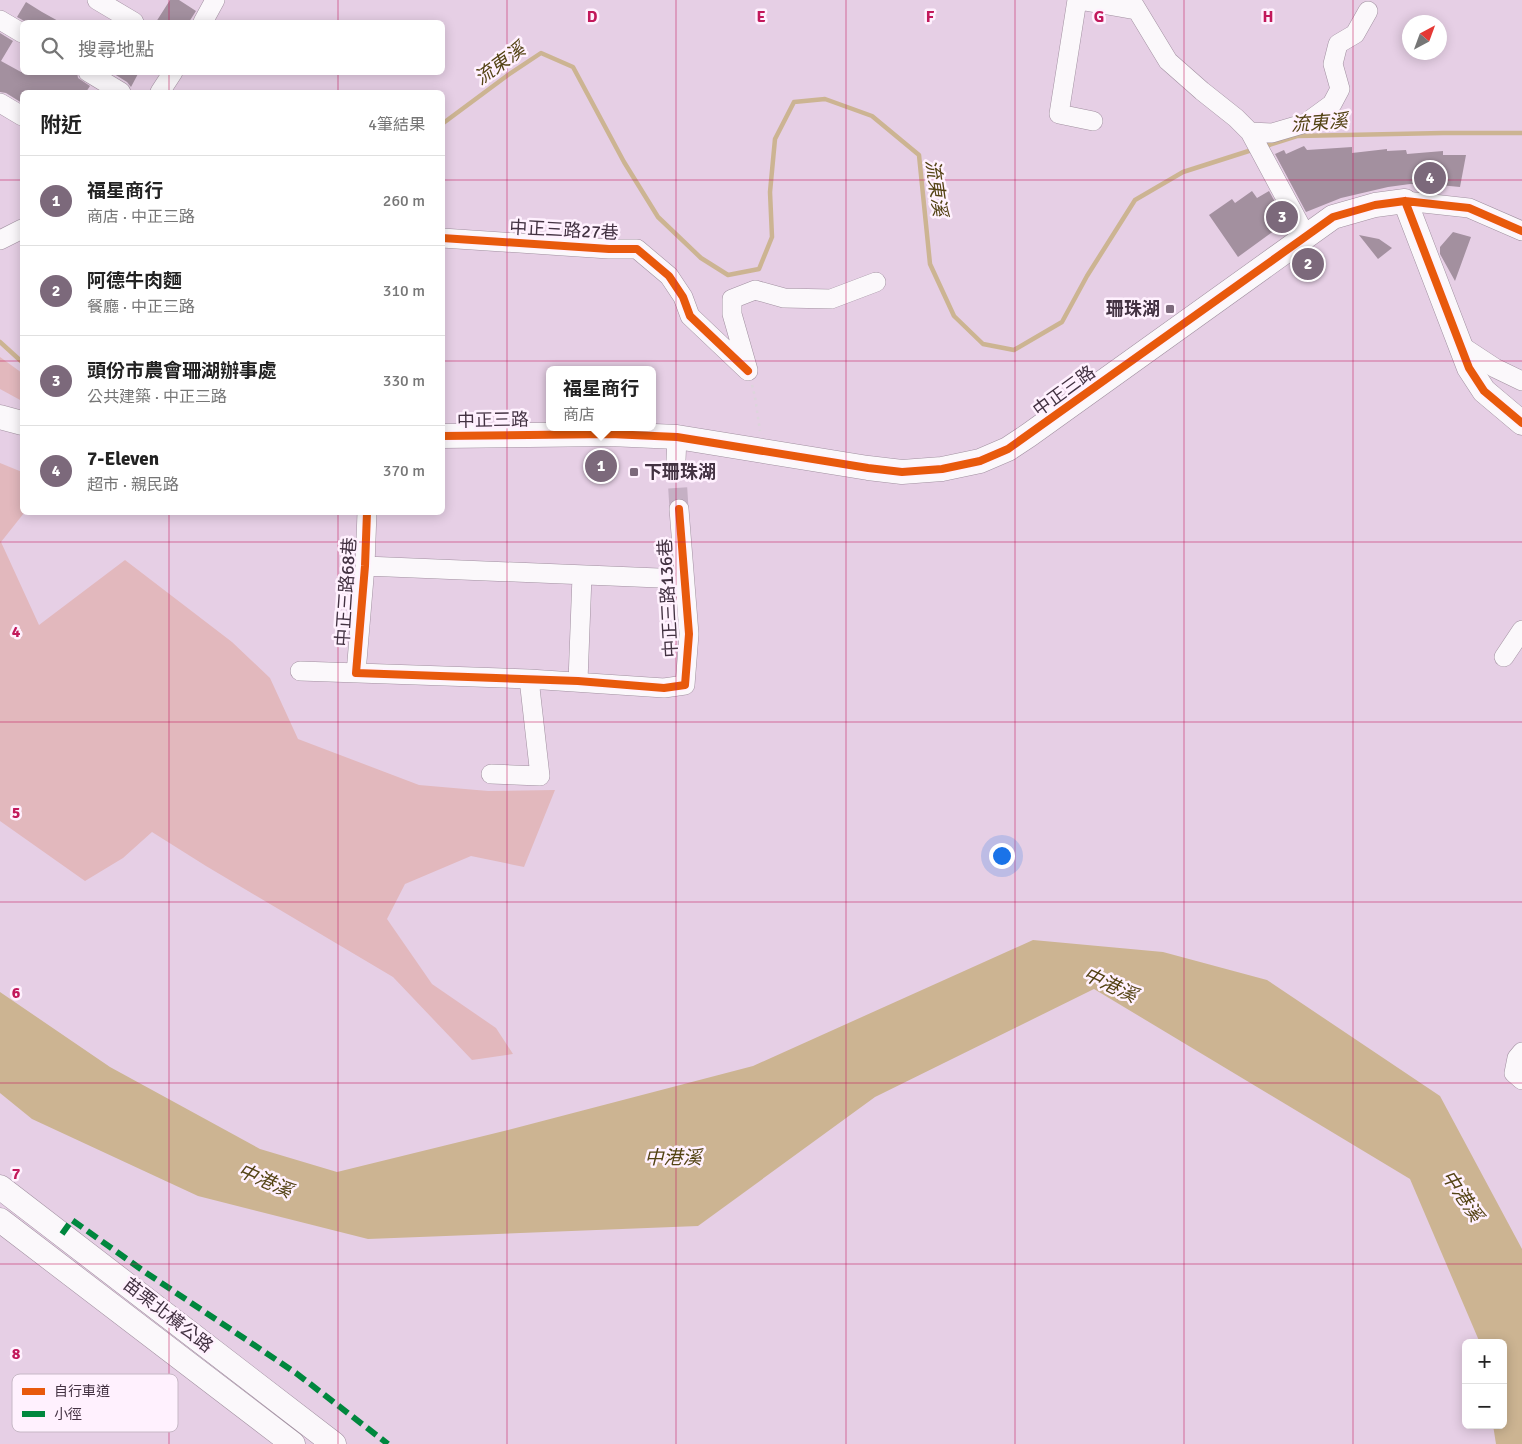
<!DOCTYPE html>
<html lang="zh-TW">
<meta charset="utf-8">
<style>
:root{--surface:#fff;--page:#f2f2f2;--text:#222;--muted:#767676;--line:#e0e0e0;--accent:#7c697b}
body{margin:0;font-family:Signika,"Noto Sans TC",sans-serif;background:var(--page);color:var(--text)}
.controls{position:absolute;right:15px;bottom:15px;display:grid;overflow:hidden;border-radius:8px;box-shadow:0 2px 12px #0003}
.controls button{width:45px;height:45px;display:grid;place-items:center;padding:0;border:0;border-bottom:1px solid var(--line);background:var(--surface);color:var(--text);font:25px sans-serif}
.compass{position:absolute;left:1402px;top:15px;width:45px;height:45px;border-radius:50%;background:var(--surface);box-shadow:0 2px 12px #0003;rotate:41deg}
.you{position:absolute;left:1001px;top:855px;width:18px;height:18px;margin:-12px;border:4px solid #fff;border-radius:50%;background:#1a73e8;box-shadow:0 0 0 8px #1a73e833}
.badge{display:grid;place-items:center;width:32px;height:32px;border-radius:50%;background:var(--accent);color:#fff;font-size:16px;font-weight:700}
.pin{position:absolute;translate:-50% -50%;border:2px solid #fff;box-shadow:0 1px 5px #0006}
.popup{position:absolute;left:546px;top:366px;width:110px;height:65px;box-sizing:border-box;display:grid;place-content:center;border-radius:8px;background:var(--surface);filter:drop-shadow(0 1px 4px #0005);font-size:16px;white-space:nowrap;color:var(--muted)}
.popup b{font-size:19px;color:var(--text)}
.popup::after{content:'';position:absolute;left:50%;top:100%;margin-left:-10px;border:10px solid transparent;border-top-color:var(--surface)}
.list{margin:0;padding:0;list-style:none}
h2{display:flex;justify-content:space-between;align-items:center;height:65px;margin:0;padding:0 20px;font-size:21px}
h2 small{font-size:16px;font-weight:400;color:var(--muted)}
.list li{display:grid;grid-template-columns:32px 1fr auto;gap:15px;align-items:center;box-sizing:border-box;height:90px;padding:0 20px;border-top:1px solid var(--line)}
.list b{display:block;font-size:19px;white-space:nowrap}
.list p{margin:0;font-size:16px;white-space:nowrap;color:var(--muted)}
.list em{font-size:16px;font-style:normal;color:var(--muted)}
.icon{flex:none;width:28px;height:28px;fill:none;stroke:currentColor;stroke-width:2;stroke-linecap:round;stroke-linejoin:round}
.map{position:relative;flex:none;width:1522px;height:1444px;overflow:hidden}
.search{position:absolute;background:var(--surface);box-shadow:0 2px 12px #0003;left:20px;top:20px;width:425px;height:55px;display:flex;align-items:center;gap:12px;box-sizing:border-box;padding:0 18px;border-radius:8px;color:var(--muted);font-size:19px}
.panel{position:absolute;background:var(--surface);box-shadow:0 2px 12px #0003;left:20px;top:90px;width:425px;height:425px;border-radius:8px}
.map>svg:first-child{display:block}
.green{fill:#e2b8bd}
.water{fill:#ccb492}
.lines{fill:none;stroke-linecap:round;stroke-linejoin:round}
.stream{stroke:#ccb492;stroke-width:4.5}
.building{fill:#a3909f}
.minor-tunnel{stroke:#c5b0c4;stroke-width:19;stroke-dasharray:19 9;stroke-linecap:butt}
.minor-casing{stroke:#a190a0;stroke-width:20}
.major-casing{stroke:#a190a0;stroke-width:25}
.path{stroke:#ddd5dc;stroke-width:2.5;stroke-dasharray:2.5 4;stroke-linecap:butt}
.minor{stroke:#fbf8fb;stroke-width:19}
.major{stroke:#fbf8fb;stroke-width:24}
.quiet{stroke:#00873e;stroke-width:6;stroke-dasharray:12 6;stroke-linecap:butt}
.cycleway-casing{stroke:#fff1fe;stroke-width:11}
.cycleway{stroke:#e8590c;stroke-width:8}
.grid{fill:none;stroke:#c2185b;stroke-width:1;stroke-opacity:0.55}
.poi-dot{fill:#7c697b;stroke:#fff1fe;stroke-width:2}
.labels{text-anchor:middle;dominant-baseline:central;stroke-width:5;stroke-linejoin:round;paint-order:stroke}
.street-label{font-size:18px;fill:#433242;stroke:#fff1fe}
.poi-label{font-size:18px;font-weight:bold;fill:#433242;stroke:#fff1fe;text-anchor:end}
.water-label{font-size:19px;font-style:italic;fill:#544314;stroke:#fff1fe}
.key{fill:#fff1fe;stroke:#c7b8c6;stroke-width:1}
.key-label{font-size:14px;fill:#433242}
.grid-label{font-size:16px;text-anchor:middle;font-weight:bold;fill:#c2185b;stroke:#fff1fe;stroke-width:5;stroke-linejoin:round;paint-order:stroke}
</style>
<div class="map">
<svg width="1522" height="1444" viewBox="0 0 1522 1444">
<rect width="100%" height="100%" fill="#e6cfe5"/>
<path class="green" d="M0 357 22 373V401L0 389Z
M0 463 22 472V512L24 513 1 542 39 625 125 560 232 642 270 678 298 739 419 785 488 791 555 790 524 867 471 856 405 884 387 919 432 984 496 1028 513 1054 472 1060 393 977 206 866 152 832 123 858 85 881 0 821Z"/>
<path class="water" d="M1033 940 1163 952 1267 980 1440 1096 1522 1249V1444H1496L1493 1425H1503V1343H1480L1410 1179 1094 989 875 1097 698 1226 368 1239 198 1196 32 1119 0 1093V992L110 1067 260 1149 337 1172 508 1130 753 1066Z"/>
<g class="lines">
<path class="stream" d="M442 124 508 75 541 53 573 67 624 162 658 217 701 258 728 275 759 269 772 237 770 192 775 139 794 102 825 99 872 116 919 155 930 264 954 316 983 344 1014 350 1062 322 1087 276 1135 200 1183 172 1255 149
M1263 147 1297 136 1443 133H1522
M0 342 22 362"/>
</g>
<path class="building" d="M170 0H179L196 11 189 22H156Z
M26 2 42 12 60 22H26L17 17Z
M0 33 13 41 1 61 21 72H77L78 78 90 86 86 92H22V103L6 93 0 92Z
M111 72H139L131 87 127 82Z
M1304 146 1307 150 1352 147V153L1387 149V151L1406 150 1407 154 1443 151V155H1466L1460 187 1439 185 1410 184 1388 187 1341 198 1306 212 1275 154 1284 150 1286 154Z
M1252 191 1257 198 1269 191 1286 222 1238 257 1209 215 1232 199 1235 203Z
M1453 232 1471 237 1455 281 1440 254V247Z
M1359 235 1379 239 1392 248 1378 259Z"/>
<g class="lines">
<path class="minor-tunnel" d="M676 460 679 509"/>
<defs>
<path id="minor" d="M97 0 134 22
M1077 0 1059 114 1093 121
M1079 0 1136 10
M1131 0 1168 61 1202 91 1236 118 1250 132 1306 236
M0 20 22 33
M203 22 215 0
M88 72 121 92
M160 92 173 72
M0 103 22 116
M1250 132 1272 133 1306 123 1332 104 1340 89 1333 64 1338 44 1355 34 1368 11
M1405 201 1469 208 1522 231
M442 238 609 249H637L669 276 683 297 690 316 748 371
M0 240 22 229
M1460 345 1495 368 1522 381
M748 370 732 314V299L755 290 784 298 831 299 876 282
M676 460 677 437
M365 566 683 579
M1504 657 1522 630
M300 671 529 679 664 688 685 685 689 634 679 509
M356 673 365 566 367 512
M578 681 582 576
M491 774 540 776 529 679
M1522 1052 1517 1058 1514 1073 1522 1080"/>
<path id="major" d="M0 417 22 423
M442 436 610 434 677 437 868 468 902 472 942 469 980 461 1008 449 1029 435 1333 217 1375 205 1405 201 1469 368 1484 391 1522 423
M0 1187 334 1444
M0 1220 293 1444"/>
</defs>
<use href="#minor" class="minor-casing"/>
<use href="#major" class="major-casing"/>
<path class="path" d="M752 385 755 397 760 431"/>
<use href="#minor" class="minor"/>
<use href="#major" class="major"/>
<path class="quiet" d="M62 1234 72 1220 145 1272 296 1373 388 1444"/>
<defs>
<path id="cycleway" d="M1405 201 1469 368 1484 391 1522 423
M442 238 609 249H637L669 276 683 297 690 316 748 371
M442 436 610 434 677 437 868 468 902 472 942 469 980 461 1008 449 1333 217 1375 205 1405 201 1469 208 1522 231
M367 512 365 566 356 673 578 681 664 688 685 685 689 634 679 509"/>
</defs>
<use href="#cycleway" class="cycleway-casing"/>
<use href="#cycleway" class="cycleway"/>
</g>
<path class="grid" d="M169 0V22M338 0V22M507 0V1444M676 0V1444M846 0V1444M1015 0V1444M1184 0V1444M1353 0V1444M169 72V92M338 72V92M0 180H22M442 180H1522M0 361H22M442 361H1522M169 512V1444M338 512V1444M0 542H1522M0 722H1522M0 902H1522M0 1083H1522M0 1264H1522"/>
<g class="poi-dot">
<rect x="1165" y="304" width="10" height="10" rx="2.5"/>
<rect x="629" y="467" width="10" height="10" rx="2.5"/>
</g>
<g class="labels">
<g class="street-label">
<text transform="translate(564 230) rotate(3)">中正三路27巷</text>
<text transform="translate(1064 391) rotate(-36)">中正三路</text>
<text transform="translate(493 420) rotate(-1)">中正三路</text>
<text transform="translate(346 592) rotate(-86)">中正三路68巷</text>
<text transform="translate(668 598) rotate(-93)">中正三路136巷</text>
<text transform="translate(168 1315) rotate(38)">苗栗北橫公路</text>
</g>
<g class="poi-label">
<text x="1160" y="309">珊珠湖</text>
<text x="644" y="472" text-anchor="start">下珊珠湖</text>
</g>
<g class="water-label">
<text transform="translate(500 64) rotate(-36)">流東溪</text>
<text transform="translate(1319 123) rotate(-4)">流東溪</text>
<text transform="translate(936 188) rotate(82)">流東溪</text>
<text transform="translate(1110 985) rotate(25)">中港溪</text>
<text x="673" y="1158">中港溪</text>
<text transform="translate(265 1181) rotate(24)">中港溪</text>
<text transform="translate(1462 1196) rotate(56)">中港溪</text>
</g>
</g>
<rect x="12" y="1374" width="166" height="58" rx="8" class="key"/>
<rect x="22" y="1388" width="23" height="7" fill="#e8590c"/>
<rect x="22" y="1411" width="23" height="6" fill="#00873e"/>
<g class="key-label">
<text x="54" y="1396">自行車道</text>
<text x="54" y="1419">小徑</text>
</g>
<g class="grid-label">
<text x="592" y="22">D</text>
<text x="761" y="22">E</text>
<text x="930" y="22">F</text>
<text x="1099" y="22">G</text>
<text x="1268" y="22">H</text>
<text x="16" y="637">4</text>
<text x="16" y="818">5</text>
<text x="16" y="998">6</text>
<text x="16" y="1179">7</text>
<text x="16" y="1359">8</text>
</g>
</svg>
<div class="controls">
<button>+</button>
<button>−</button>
</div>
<svg class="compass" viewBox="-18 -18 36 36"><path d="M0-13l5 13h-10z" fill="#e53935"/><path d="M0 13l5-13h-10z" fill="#767676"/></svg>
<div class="you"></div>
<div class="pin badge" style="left:601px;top:466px">1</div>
<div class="popup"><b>福星商行</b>商店</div>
<div class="pin badge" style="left:1308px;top:264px">2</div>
<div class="pin badge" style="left:1282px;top:217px">3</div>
<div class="pin badge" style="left:1430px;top:178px">4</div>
<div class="search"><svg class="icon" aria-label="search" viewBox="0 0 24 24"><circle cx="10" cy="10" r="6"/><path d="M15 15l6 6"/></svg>搜尋地點</div>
<section class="panel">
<h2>附近<small>4筆結果</small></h2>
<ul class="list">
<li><span class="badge">1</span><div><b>福星商行</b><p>商店 · 中正三路</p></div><em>260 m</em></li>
<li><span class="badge">2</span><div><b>阿德牛肉麵</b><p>餐廳 · 中正三路</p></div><em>310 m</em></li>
<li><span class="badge">3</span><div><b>頭份市農會珊湖辦事處</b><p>公共建築 · 中正三路</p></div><em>330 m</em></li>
<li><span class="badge">4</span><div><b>7-Eleven</b><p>超市 · 親民路</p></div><em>370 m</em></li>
</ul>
</section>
</div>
